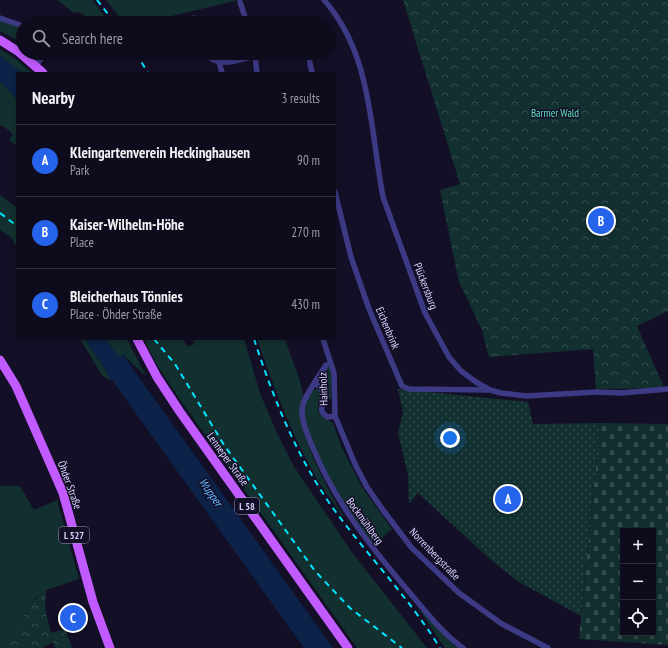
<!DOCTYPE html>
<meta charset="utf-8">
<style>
:root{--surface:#0e0b1c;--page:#171425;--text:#f1f3f6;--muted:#9b9ba3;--line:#2e2b3b;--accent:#2563eb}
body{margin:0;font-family:"PT Sans Narrow",sans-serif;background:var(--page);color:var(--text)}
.controls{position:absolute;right:12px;bottom:12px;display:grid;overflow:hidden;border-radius:0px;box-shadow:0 2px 6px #0003}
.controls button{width:36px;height:36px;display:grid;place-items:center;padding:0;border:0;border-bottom:1px solid var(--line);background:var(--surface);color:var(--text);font:20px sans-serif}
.you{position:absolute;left:450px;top:438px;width:14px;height:14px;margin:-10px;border:3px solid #fff;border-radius:50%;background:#1a73e8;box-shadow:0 0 0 6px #1a73e833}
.badge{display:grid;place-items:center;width:26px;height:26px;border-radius:50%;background:var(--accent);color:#fff;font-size:13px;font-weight:700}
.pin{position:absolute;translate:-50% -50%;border:2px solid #fff;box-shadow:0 1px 4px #0006}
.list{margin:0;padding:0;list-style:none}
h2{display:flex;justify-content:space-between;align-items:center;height:52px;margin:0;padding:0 16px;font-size:17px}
h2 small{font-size:13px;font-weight:400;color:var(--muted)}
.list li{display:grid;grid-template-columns:26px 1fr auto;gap:12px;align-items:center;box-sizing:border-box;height:72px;padding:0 16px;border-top:1px solid var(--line)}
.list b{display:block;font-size:15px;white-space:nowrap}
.list p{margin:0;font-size:13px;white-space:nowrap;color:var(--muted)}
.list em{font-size:13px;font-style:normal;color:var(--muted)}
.icon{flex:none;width:22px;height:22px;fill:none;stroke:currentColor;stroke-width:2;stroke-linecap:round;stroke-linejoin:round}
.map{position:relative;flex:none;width:668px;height:648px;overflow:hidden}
.search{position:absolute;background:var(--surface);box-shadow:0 2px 6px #0003;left:16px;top:16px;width:320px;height:44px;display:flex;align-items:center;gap:10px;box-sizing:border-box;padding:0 14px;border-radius:22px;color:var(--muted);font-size:15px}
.panel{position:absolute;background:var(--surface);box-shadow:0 2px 6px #0003;left:16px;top:72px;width:320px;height:268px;border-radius:0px}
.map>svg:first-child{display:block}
.green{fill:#12302f}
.forest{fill:url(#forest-crowns)}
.cemetery{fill:url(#cemetery-stones);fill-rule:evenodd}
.garden{fill:url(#garden-dots)}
.water{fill:#0c2248}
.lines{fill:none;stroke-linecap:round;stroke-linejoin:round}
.minor{stroke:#3d3a85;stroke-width:5.5}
.primary{stroke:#c25bff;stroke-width:9}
.rail{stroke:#00e5ff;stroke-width:2;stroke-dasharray:6 5;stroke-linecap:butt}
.labels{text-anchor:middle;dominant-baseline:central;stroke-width:3;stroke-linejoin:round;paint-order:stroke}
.shield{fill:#130f26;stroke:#9e99be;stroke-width:1}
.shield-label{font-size:10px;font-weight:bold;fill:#d9d4ff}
.park-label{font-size:11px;fill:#5fe0c0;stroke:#130f26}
.street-label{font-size:11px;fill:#d9d4ff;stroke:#130f26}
.water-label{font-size:12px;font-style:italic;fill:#62b6ff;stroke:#130f26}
</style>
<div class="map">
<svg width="668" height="648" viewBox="0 0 668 648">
<defs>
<pattern id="forest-crowns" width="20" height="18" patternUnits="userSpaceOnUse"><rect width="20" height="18" fill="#12302f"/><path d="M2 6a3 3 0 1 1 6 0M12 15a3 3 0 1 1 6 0" fill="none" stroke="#344d4e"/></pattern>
<pattern id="cemetery-stones" width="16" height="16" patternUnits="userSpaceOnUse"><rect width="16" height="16" fill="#12302f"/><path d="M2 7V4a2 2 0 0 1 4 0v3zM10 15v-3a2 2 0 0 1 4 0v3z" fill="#344d4e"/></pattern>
<pattern id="garden-dots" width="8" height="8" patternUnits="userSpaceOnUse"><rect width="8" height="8" fill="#12302f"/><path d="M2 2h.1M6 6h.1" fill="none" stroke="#344d4e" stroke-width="1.8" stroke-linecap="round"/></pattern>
</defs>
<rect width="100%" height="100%" fill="#130f26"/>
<path class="green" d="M57 0H92L110 23H96L79 12 74 13Z
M106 0H239L142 23H124Z
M0 21 23 28V43L0 31Z
M0 49 17 60 32 73H22L0 56Z
M0 82 4 84 17 100V146L9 140 13 134 2 125 0 127Z
M0 195 17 208V248L11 237 0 230Z
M80 339H85L107 372 110 381 102 375Z
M106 339H127L146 376 123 355 120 357 112 349Z
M144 339H183L188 347 194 343V339H244L260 393 277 433 293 465 351 551 427 648H357L174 391 157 365Z
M257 339H285C289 351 302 383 303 395 303 403 298 407 301 418 307 450 327 489 344 516L343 517C332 500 319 484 310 466 288 425 272 382 257 339Z
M329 363 332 376 331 399 327 398 329 392 322 383 324 372Z
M315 389H319L322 395 318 407 319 414 333 423 342 448 362 487 392 529 373 546C354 520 297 436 305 404 306 399 310 393 315 389Z
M0 486H20L34 510 57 500 79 579 46 590 35 598 3 648H0Z
M417 606 457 648H445Z"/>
<path class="forest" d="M403 0H668V311L637 326 664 388 596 389 593 349 489 357 482 330 459 282 440 190 460 184Z
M46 590 45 609 51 633 65 629 72 648H55L53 642 42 648H3L34 600Z"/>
<path class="cemetery" d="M600 423 668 424V645L579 639ZM623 531H653V633H623Z"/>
<path class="garden" d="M398 389 528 402 533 424 600 423 581 616 519 582 491 560 418 493 409 504 408 475 398 433 403 412Z"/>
<path class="water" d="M0 56 22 73H17V100L5 85 0 82Z
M85 339H106L112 349 120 357 123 355 333 648H304L112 380 110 381 107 372Z"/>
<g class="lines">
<path class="minor" d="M324 0C372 54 370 129 383 197L425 313 449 357 461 371 476 382 490 390 501 393 526 396 597 392 621 393 668 389
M240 2 247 23
M0 18 23 26
M194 18 195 23
M205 53C217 69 238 60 255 56L257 73
M308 53 312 73
M219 62 222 73
M36 65 46 53
M335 192 351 257 369 309 402 386 409 389 489 390
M323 339 334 373 335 416 355 464 367 487 383 510 411 547 459 593 502 624 548 648
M326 365C319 377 302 398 302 410 302 423 308 436 313 448 336 504 371 547 410 593 426 612 443 634 463 648
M315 383C331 397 320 396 322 412L327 417 335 416"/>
<path class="primary" d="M0 40 19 52 43 73
M137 339 157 377 180 412 348 648
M0 360 16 386 63 493 93 602 110 648"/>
<path class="rail" d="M97 0 115 23
M136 53 148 73
M0 213 17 226
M154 339 175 364 224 445 315 571 350 608 402 648
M254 339C273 397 295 453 330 504 365 553 408 596 440 648"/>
</g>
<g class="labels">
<g class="shield">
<rect x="235" y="498" width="24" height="16" rx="3"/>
<rect x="59" y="527" width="30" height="16" rx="3"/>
</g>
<g class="shield-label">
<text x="247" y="506">L 58</text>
<text x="74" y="535">L 527</text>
</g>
<g class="park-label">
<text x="555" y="113">Barmer Wald</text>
</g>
<g class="street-label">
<text transform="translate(426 286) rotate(69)">Plückersburg</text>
<text transform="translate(388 328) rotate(67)">Eichenbrink</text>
<text transform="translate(323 389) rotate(-92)">Hainholz</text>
<text transform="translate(228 459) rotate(54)">Lenneper Straße</text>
<text transform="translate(70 485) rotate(70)">Öhder Straße</text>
<text transform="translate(365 521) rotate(54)">Bockmühlberg</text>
<text transform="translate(435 554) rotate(46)">Norrenbergstraße</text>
</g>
<g class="water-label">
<text transform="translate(211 492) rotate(55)">Wupper</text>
</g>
</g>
</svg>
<div class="controls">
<button>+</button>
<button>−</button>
<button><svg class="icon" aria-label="locate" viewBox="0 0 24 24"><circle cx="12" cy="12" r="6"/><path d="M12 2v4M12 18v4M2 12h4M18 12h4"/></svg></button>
</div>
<div class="you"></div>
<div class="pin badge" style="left:508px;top:499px">A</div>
<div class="pin badge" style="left:601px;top:221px">B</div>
<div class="pin badge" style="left:73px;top:618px">C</div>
<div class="search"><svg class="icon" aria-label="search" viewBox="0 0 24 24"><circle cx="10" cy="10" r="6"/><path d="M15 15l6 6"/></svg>Search here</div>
<section class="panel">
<h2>Nearby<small>3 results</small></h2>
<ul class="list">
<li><span class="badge">A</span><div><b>Kleingartenverein Heckinghausen</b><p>Park</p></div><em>90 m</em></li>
<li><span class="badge">B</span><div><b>Kaiser-Wilhelm-Höhe</b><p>Place</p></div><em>270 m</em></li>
<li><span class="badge">C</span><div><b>Bleicherhaus Tönnies</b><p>Place · Öhder Straße</p></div><em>430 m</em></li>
</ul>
</section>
</div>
